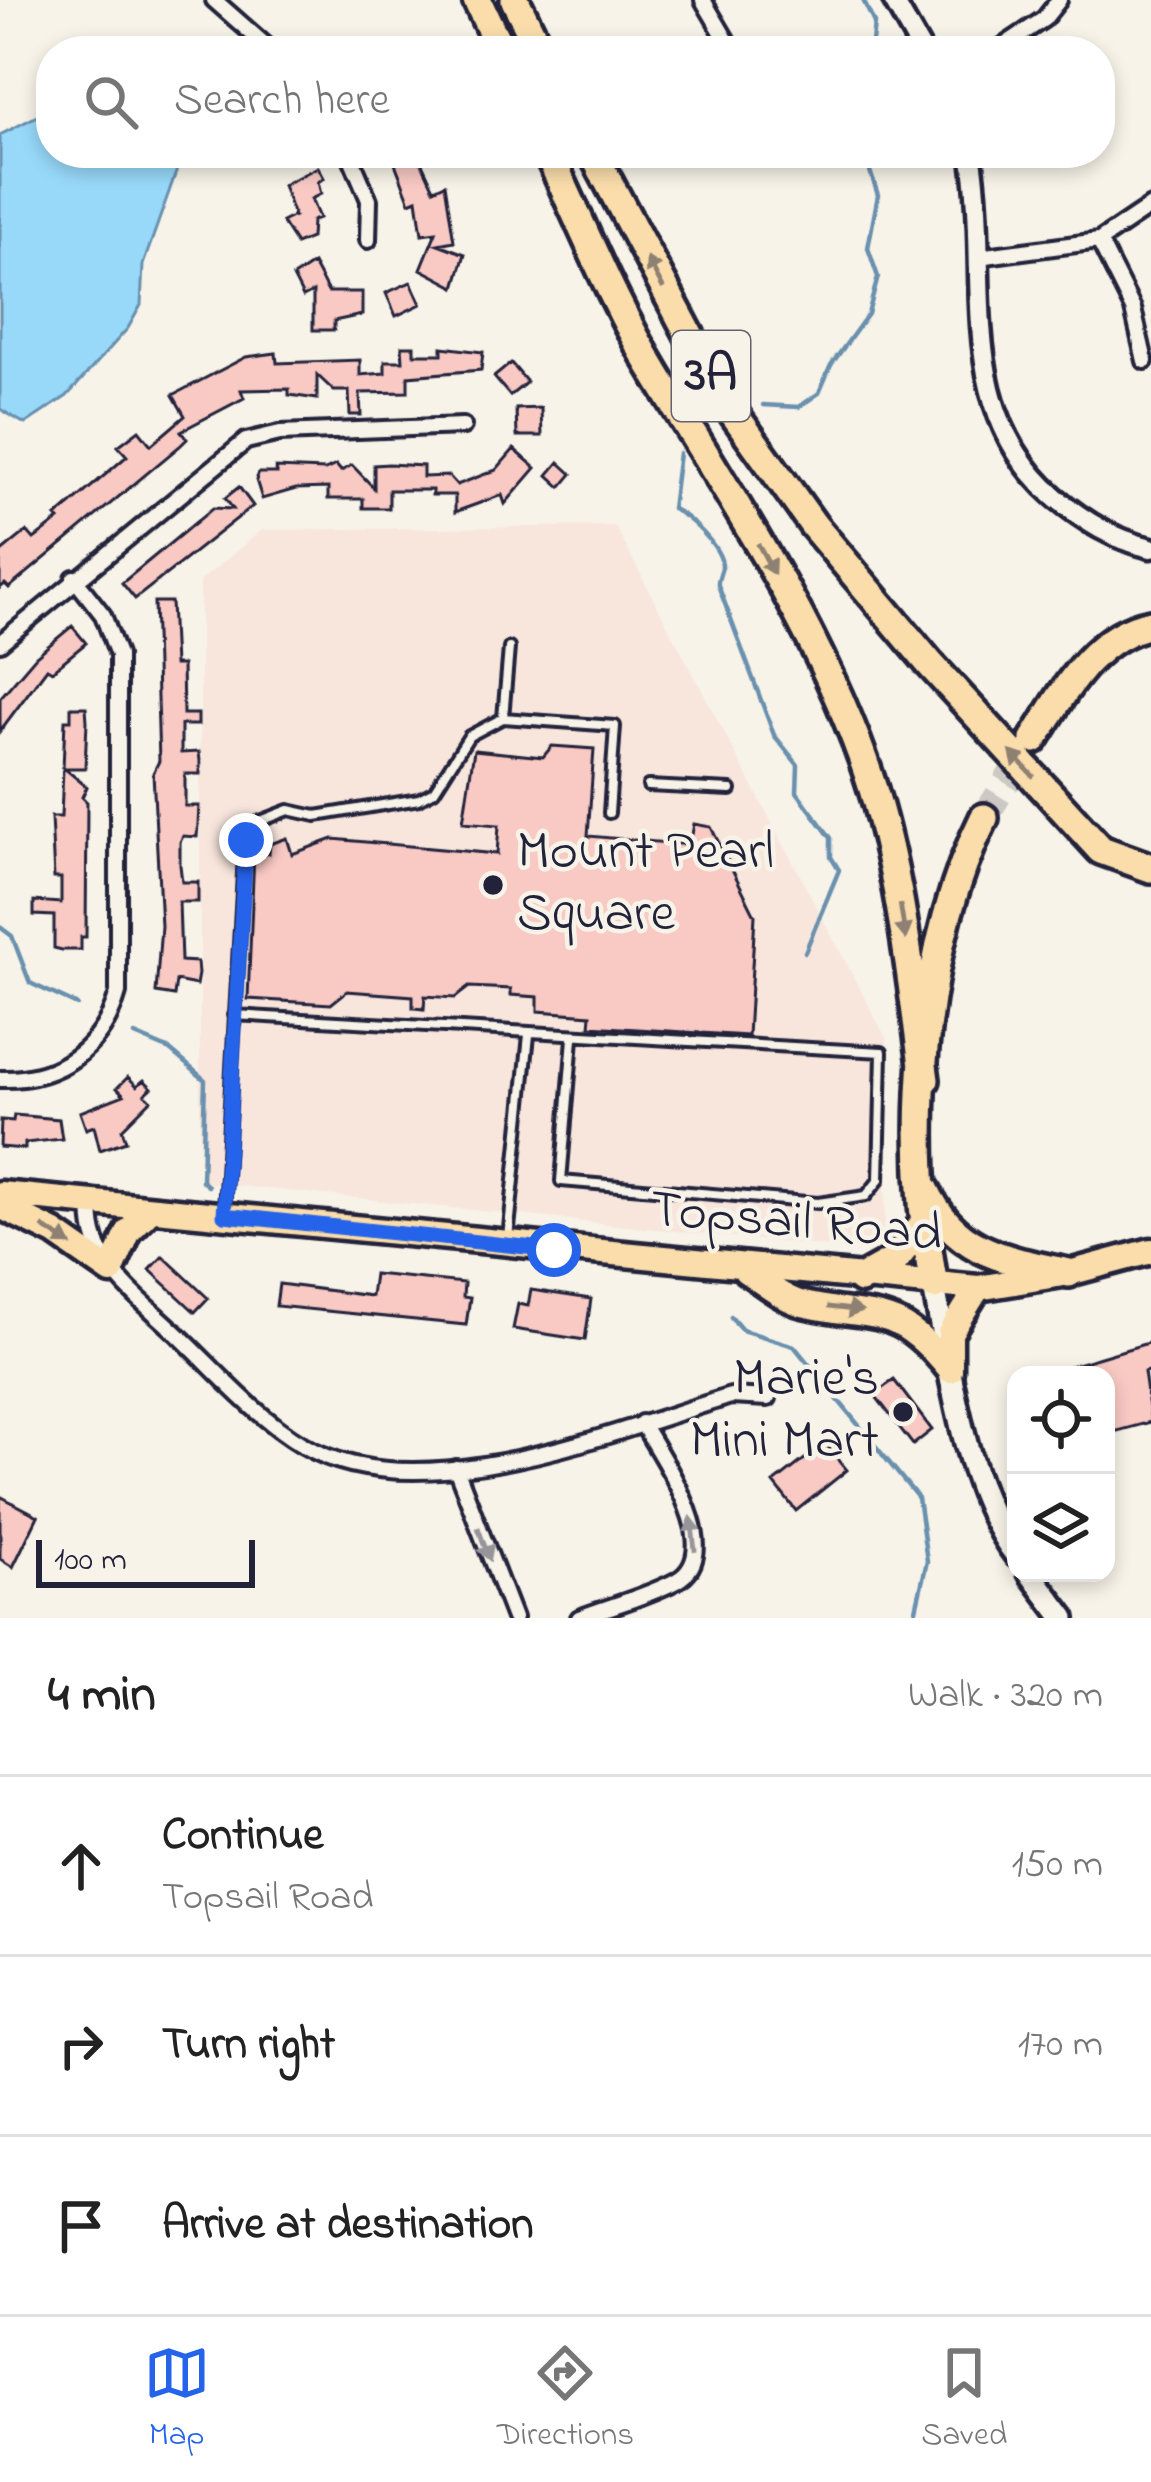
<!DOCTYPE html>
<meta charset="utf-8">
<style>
:root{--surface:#fff;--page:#f2f2f2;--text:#222;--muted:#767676;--line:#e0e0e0;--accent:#2563eb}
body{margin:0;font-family:"Indie Flower",sans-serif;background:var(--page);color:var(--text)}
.controls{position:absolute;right:36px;bottom:36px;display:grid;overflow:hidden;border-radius:24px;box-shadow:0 6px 18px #0003}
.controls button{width:108px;height:108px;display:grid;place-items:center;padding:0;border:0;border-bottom:3px solid var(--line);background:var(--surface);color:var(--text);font:60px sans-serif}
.scale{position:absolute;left:36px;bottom:30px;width:219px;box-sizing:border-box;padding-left:12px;border:6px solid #22223b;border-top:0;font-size:33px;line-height:42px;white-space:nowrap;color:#22223b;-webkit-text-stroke:9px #f7f3e8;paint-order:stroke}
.stop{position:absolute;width:36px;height:36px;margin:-27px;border:9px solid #2563eb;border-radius:50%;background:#fff}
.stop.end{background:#2563eb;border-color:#fff;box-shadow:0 3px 12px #0008}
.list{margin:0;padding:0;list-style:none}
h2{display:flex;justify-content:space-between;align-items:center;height:156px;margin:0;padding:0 48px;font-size:51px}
h2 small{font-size:39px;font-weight:400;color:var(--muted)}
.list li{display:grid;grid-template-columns:78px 1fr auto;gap:36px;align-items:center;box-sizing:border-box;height:180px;padding:0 48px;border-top:3px solid var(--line)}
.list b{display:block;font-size:45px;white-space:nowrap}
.list p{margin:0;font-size:39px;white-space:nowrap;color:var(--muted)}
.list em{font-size:39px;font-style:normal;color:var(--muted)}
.icon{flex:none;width:66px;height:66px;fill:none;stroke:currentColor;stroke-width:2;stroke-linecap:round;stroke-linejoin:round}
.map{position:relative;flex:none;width:1151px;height:1618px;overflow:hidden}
.search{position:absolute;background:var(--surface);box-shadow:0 6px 18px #0003;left:36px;right:36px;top:36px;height:132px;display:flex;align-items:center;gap:30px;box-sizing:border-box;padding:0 42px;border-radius:48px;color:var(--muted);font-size:45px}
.sheet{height:696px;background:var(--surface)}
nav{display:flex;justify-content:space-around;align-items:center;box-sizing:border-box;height:168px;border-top:3px solid var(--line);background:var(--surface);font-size:33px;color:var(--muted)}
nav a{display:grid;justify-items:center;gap:6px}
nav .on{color:var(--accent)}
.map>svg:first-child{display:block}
.built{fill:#f8e6dd}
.water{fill:#98d9fa;stroke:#6990ae;stroke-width:3}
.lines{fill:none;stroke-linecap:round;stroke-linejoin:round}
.stream{stroke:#6990ae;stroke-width:4.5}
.building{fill:#f9c9c4;stroke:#22223b;stroke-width:3}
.motorway-tunnel{stroke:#ccc9c5;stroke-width:27;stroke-dasharray:27 14;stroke-linecap:butt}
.service-casing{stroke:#22223b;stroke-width:16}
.minor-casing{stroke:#22223b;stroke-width:22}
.tertiary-casing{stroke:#22223b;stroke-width:27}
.secondary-casing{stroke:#22223b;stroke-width:30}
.primary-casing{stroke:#22223b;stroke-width:33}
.motorway-casing{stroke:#22223b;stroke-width:36}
.service{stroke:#f7f3e8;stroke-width:8}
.minor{stroke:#f7f3e8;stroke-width:14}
.tertiary{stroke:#f7f3e8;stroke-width:18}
.secondary{stroke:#f7f3e8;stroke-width:21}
.primary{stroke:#faddab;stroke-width:24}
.motorway{stroke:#faddab;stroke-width:27}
.oneway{fill:#8e8073}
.oneway2{fill:#97959a}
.route{stroke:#2563eb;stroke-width:15}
.poi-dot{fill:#22223b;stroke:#f7f3e8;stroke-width:4.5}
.labels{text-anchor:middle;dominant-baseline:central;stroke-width:9;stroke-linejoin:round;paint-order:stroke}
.shield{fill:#f7f3e8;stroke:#62616f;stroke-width:3}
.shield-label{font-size:51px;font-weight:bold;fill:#22223b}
.poi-label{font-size:54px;fill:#22223b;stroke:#f7f3e8;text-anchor:start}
.street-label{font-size:54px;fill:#22223b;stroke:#f7f3e8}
</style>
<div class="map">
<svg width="1151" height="1618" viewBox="0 0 1151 1618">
<rect width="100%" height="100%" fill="#f7f3e8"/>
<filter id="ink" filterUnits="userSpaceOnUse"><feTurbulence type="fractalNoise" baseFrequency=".00833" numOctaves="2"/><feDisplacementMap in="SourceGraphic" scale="24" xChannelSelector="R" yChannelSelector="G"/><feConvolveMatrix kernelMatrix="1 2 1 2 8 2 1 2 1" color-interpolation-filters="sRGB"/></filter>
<g filter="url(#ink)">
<path class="built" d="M615 526 887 1040 885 1228 859 1250 200 1182V581L262 530Z"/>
<path class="water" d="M51 109V153H181L180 161 143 265 141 305 128 328 67 396 25 424 0 409V135Z"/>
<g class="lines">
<path class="stream" d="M863 0 874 23 871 51
M763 405 799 407 819 393 831 365 868 314 878 277 868 248 878 195 864 153
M679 453 672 509C687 514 723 548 722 567 721 573 717 579 718 585L774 735 798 765 797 792 831 838V857L839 870 805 952
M0 927 12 936 30 983 77 1005
M135 1035 170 1050 205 1080 202 1181 208 1186
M731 1317 742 1330 794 1346 918 1498 927 1561 914 1618"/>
</g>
<path class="building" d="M391 153H417L434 189 445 184 454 241 438 244 465 254 455 287 421 269 436 232 422 234 417 199 410 202Z
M318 167 324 178 318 182 321 194 311 199 319 218 312 221 311 238 296 244 282 222 294 216 283 185Z
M313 264 328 292H362V315L334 321V330H313V292L303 297 293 277Z
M411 282 421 304 396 316 386 293Z
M402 346H414V354H442V347L483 352 481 370 408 376V392L360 393 361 415H350L349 391H334L317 375V399L289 395V389L241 390 244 398 181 431 187 439 180 446 9 588 5 584 0 588V553L27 531 34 539 59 520 56 517 127 456 118 446 139 430 151 445 185 416 173 395 246 357 276 353 277 363 360 360V375L385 373V361H403Z
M511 363 527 382 510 396 494 377Z
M541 408 542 436H517L516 409Z
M514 449 536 468 505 504 502 495 455 512V495H432V490H389V508H363V499H328V488L296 489 262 499 256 480 259 473H277L276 468 325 470 336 465 341 471 352 465 374 488V465L389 464 423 466V477L449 476 457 485 496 470Z
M559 462 572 474 561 487 548 475Z
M239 487 253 506 135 599 122 583 213 508 233 509 225 498Z
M154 602H171L174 665H182L183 714H198V725H181V753L199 752 200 761V774H185V806H199L198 824 197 837 183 836 180 842V865L182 882H198V902H179L181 961 197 962 198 974 196 985 176 981 174 996 156 993 161 926 153 773 159 761Z
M72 626 86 643 52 671 47 668 0 731V698L36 656Z
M71 707H86L87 721 85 768H64L87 787 82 797 87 802 86 937H81V950H62L54 948V916L34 915V901L61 903V878H54L51 817H61L65 720H71Z
M552 746 594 749 588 836 690 845 694 824 711 827 755 915 748 1036 590 1026 591 1015 538 1011V997L511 995V989L469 987 455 998 425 996 424 1009 413 1008V996L347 991 331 1004 248 999 254 853 269 854 270 844 287 838 292 854 333 839 497 854 499 825 463 822 474 750 543 757Z
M128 1077 137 1086 144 1080 152 1088 145 1094 151 1100 122 1129 126 1141 100 1150 94 1126 86 1129 80 1112 124 1095 117 1088Z
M14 1115 59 1119 62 1139 25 1143V1149L0 1147 1 1120 13 1121Z
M163 1256 208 1298 195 1312 150 1270Z
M374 1274 464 1283 463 1297 470 1298 466 1325 276 1306 279 1284 371 1296Z
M531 1290 591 1299 585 1340 513 1329 518 1304 528 1306Z
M1151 1342V1370L1144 1372 1151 1422 1106 1434V1375H1040Z
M894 1380 932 1430 913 1445 874 1394Z
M825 1443 847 1470 796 1511 774 1483Z
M0 1496 38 1516 13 1567 0 1559Z"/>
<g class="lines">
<path class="motorway-tunnel" d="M984 818 1029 746"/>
<defs>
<path id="service" d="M503 718 509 648
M648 786 731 790
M234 1015 882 1052 879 1180 866 1196 818 1203 561 1181 573 1038
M224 1211 244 855 258 822 289 810 316 816 419 799 434 791 469 736 503 718 615 726 609 813
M508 1238 529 1035"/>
<path id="minor" d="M214 0 272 51
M703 0 733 51
M996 51 1044 19 1059 0
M349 153 369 200 368 240
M1099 241 1133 309 1145 361
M978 257 1099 241 1151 206
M0 643 246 441 280 433 463 426
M0 1079C58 1081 102 1049 118 993V655L103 615 74 578
M92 1204C86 1260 135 1294 172 1329 214 1368 254 1416 303 1445 417 1513 615 1431 731 1396L768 1398
M456 1468 514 1618
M579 1618C610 1606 646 1597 676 1581 729 1552 661 1458 642 1423"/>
<path id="tertiary" d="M893 0 922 51
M971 153C992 273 951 407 1055 497 1085 522 1113 539 1151 548"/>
<path id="secondary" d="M934 1286C949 1367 965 1489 1016 1555
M1030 1573 1064 1618"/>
<path id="primary" d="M0 1194 978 1288 1069 1273 1151 1251
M0 1206 55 1233 111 1272 129 1231 151 1209
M746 1271C763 1282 783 1299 803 1304 877 1321 895 1302 950 1370
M950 1370V1333L978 1288"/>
<path id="motorway" d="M477 0 501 51
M515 0 540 51
M548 153C583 227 614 305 656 374 731 498 814 622 863 759 900 862 910 973 925 1080
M593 153 724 400 814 526 930 664 1101 850 1151 868
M1034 739C1064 692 1092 636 1151 624
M925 1189C954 1253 1006 1260 1069 1273
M861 1279 895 1260 924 1223
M934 1286C907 1142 918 950 984 818"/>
</defs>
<use href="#service" class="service-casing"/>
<use href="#minor" class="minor-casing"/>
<use href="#tertiary" class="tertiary-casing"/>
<use href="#secondary" class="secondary-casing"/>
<use href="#primary" class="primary-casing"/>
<use href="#motorway" class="motorway-casing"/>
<use href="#service" class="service"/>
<use href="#minor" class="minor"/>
<use href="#tertiary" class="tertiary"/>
<use href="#secondary" class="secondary"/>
<use href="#primary" class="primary"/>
<use href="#motorway" class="motorway"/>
</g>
<defs><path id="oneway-solid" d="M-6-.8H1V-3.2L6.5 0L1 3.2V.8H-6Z" transform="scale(3)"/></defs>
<g class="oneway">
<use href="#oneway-solid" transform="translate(655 273) rotate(-118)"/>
<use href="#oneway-solid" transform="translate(766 559) rotate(62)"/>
<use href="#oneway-solid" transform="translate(1022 764) rotate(-133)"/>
<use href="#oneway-solid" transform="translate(903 922) rotate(81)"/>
<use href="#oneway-solid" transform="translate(57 1236) rotate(33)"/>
<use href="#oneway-solid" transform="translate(845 1309) rotate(7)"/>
</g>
<g class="oneway2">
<use href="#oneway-solid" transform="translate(693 1534) rotate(-97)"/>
<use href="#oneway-solid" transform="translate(484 1544) rotate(70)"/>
</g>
</g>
<g class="lines" filter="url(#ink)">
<path class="route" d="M246 840 224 1215 554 1250"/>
</g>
<g class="poi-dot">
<circle cx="493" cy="885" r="12"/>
<circle cx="903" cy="1412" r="12"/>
</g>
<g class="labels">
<rect class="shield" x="672" y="331" width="78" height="90" rx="9"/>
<g class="shield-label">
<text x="711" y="376">3A</text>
</g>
<g class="poi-label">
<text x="517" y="854">Mount Pearl<tspan x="517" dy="62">Square</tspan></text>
<text x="879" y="1381" text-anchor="end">Marie's<tspan x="879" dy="62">Mini Mart</tspan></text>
</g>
<g class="street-label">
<text transform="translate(796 1224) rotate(5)">Topsail Road</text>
</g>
</g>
</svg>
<div class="controls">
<button><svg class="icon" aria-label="locate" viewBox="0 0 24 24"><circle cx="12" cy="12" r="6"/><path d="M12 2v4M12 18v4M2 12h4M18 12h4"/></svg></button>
<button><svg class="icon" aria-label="layers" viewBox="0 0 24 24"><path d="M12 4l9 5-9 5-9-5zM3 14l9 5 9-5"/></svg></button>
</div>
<div class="scale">100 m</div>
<div class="stop" style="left:554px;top:1250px"></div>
<div class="stop end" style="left:246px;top:840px"></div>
<div class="search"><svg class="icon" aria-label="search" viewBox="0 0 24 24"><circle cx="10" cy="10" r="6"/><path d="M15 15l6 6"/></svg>Search here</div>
</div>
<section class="sheet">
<h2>4 min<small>Walk · 320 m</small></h2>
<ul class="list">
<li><svg class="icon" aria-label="ahead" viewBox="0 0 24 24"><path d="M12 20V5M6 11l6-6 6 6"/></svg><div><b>Continue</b><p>Topsail Road</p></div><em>150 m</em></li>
<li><svg class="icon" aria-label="right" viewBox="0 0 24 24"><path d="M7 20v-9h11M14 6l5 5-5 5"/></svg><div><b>Turn right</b></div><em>170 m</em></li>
<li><svg class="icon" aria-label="arrive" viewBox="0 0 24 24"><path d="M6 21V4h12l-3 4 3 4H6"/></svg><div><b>Arrive at destination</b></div></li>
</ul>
</section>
<nav>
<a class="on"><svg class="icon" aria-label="map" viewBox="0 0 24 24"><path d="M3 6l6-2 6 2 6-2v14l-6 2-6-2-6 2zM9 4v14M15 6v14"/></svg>Map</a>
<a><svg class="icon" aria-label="directions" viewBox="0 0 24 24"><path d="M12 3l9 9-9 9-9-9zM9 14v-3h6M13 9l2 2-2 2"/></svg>Directions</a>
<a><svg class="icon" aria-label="saved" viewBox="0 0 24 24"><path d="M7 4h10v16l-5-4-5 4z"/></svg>Saved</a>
</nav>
